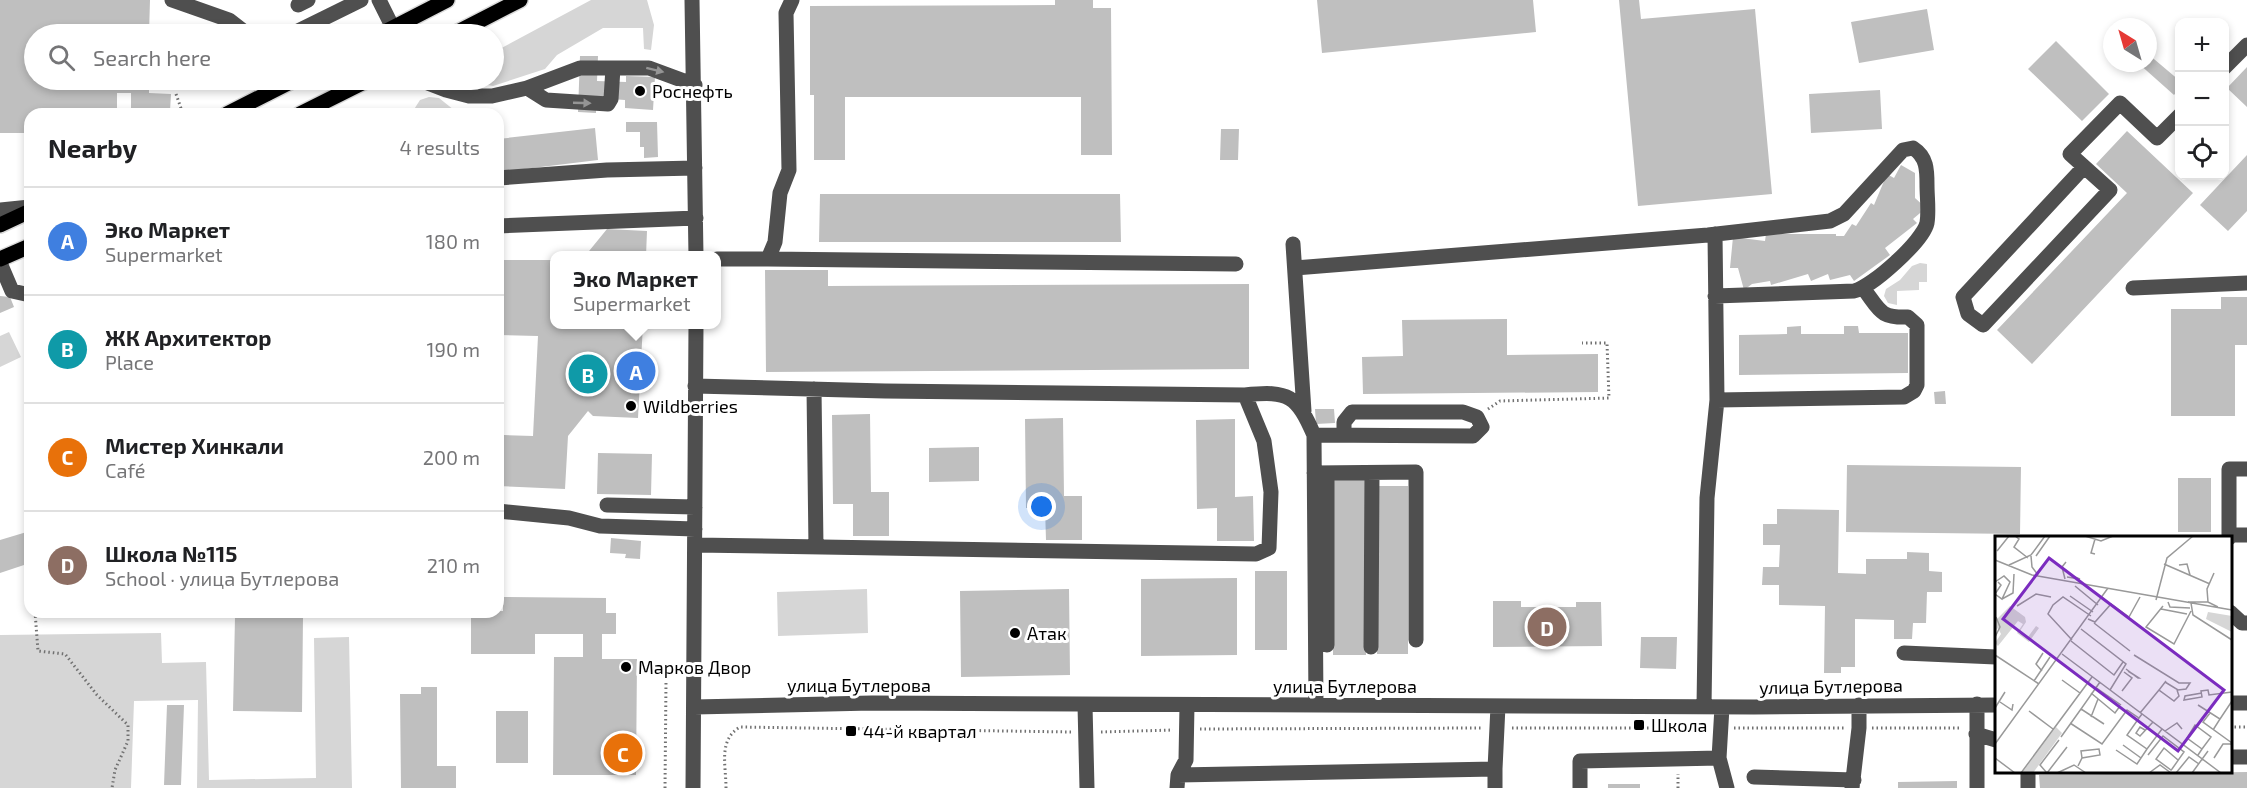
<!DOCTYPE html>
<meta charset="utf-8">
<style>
:root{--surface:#fff;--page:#f6f6f6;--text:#202124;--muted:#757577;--line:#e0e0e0;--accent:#000}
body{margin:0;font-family:"Exo 2",sans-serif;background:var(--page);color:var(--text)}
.controls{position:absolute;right:18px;top:18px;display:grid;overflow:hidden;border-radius:12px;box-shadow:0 3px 9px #0003}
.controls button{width:54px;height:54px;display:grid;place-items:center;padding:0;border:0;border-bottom:2px solid var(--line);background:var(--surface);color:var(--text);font:30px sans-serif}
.compass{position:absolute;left:2103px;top:18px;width:54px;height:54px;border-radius:50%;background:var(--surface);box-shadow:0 3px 9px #0003;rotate:323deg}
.you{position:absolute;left:1042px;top:507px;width:21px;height:21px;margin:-15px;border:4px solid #fff;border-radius:50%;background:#1a73e8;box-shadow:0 0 0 9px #1a73e833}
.badge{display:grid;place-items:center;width:39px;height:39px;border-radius:50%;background:var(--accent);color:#fff;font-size:20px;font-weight:700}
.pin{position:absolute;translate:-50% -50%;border:3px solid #fff;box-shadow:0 2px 6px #0006}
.popup{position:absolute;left:550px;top:251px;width:171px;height:78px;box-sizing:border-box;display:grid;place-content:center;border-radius:12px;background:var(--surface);filter:drop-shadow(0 2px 4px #0005);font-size:20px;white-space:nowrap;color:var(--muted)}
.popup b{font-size:22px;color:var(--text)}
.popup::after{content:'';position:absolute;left:50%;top:100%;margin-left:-12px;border:12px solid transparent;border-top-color:var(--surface)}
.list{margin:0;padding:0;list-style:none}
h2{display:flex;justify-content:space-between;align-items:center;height:78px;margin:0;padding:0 24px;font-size:26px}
h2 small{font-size:20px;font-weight:400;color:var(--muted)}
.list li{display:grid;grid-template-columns:39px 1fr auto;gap:18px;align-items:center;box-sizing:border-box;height:108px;padding:0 24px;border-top:2px solid var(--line)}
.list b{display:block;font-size:22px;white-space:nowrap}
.list p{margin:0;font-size:20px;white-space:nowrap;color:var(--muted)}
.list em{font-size:20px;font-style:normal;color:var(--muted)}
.icon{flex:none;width:33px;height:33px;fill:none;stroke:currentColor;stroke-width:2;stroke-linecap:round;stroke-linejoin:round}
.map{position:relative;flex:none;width:2247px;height:788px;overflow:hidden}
.search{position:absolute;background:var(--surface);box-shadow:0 3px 9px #0003;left:24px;top:24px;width:480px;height:66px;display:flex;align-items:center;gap:15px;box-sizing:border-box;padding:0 21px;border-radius:33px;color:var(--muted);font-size:22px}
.panel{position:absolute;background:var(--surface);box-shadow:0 3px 9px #0003;left:24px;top:108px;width:480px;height:510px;border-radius:18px}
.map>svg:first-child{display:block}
.green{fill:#d6d6d6}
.building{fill:#bfbfbf}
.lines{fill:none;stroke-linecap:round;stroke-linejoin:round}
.major-casing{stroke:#dbdbdb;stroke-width:18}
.path{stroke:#717171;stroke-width:3;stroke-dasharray:1.5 3;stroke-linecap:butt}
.minor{stroke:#4f4f4f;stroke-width:15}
.major{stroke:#000;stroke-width:15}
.oneway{fill:#959595}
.poi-dot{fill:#000;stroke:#fff;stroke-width:2}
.labels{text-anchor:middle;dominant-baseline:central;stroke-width:6;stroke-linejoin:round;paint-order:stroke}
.poi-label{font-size:18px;fill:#000;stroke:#fff;text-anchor:start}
.street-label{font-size:18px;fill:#000;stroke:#fff}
.inset-road{fill:none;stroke:#999;stroke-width:1.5}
.view{fill:#7b2cbf;fill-opacity:0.15;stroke:#7b2cbf;stroke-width:3}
.inset-edge{fill:none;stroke:#000;stroke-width:3}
</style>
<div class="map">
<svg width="2247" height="788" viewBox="0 0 2247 788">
<rect width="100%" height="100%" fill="#fff"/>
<path class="green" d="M591 0H647L654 25 651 50 644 49 643 28H603L557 55 545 69 493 86 473 82 471 80H494V52Z
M429 97 439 98 459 114H411L420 100Z
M1920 263 1927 264V282H1919V290L1897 291V305L1888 303 1884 296 1886 289 1900 280 1912 266Z
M9 332 21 357 0 367V336Z
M867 589 868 633 778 636 777 592Z
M161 633 162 663 206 662 209 780 316 778 314 638 349 637 352 788H197L198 700 134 701 131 788H0V635Z"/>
<path class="building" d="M0 0H150L149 34H34V80H149V93L171 94 170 111 162 114H131V93H117V114H30V133H0Z
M1055 0H1093V8H1111L1112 155H1081V97H845V160H814V95H810V6L1055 5Z
M1317 0H1533L1536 32 1322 53Z
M1619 0H1639L1641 19 1755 9 1772 194 1638 206Z
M1927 9 1934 50 1859 63 1851 22Z
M2056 41 2109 94 2082 121 2028 69Z
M2148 54 2180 81V88L2174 95 2138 63H2148Z
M580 56H598L597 81 626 82V76L655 77 653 110 625 108V100L596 98V113L578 112Z
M2247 67V107L2227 88Z
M1880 90 1882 129 1811 133 1809 94Z
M626 122H657L658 157 644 158V147H640V132H626Z
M595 128 598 160 499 172 498 139Z
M1221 129H1239L1238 160H1220Z
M2127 131 2193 193 2032 364 1997 330 2127 193 2096 164Z
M2247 155V211L2228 231 2200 205Z
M1901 165 1915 173V198L1926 208 1913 219 1917 223 1885 248 1890 255 1854 281 1850 275 1830 280 1828 274 1811 281 1808 274 1771 285 1770 281 1752 284 1744 290 1738 268H1730L1733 237 1765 241 1766 234H1836V236H1844L1852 224 1856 226 1871 203 1874 205 1887 174 1894 178Z
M820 194H1120L1121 242H819Z
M607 229 647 231 646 256H585Z
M498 260H555V324H643L638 418 593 416 588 411 568 436 565 489 498 486V444H504V435L533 436 538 336 498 335Z
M765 270H828V286L1249 284V369L766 372Z
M0 296 10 297 14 307 0 313Z
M2221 297H2247V345H2235V416H2171V309H2221Z
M1507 319V355L1598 354V392L1363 394 1362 357 1403 356 1402 320Z
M1801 326V334H1844V326H1858L1859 333H1908V373L1739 375V335L1787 334V327Z
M1945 391 1946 404H1935L1934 392Z
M1315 409H1334L1335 423 1316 424Z
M870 414 871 492H889V536H853V504H833L832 415Z
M1063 418 1064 496H1082V540H1046L1045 508H1026L1025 419Z
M1235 419V497L1253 496 1254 541H1217V508L1197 509 1196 420Z
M979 447V481L929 482V448Z
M598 453 652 454 651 495 597 494Z
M1847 465 2021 467 2020 534 1846 532Z
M1334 478H1367L1366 655H1333Z
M2178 478H2211V532H2178Z
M1378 486H1408V654H1377Z
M1777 509 1839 510 1838 573 1866 574V559H1907V552L1929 553V571L1942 572V592H1927L1926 623H1913L1912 639H1894V620L1855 619V667H1841V673H1824L1825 606 1779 605V585H1762L1763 567H1779L1780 545H1763V524H1777Z
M30 531V563L0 573V540Z
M611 538 641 541 640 559 625 558 626 554 610 553Z
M1255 571H1287V650H1255Z
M1237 578V655L1141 656V579Z
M1069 589 1070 675 961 677 960 591Z
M503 597 606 598V613H616V634H602V659H637L636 775H553L554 657H583V634H535V654H471V612L503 611Z
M1493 601H1521V607H1576V602H1601L1602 646 1493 647Z
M255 612H287V616H303L302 712 233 711 235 617H255Z
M1641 637H1677L1676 669 1640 668Z
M421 687H437V766H456V788H401L400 694H421Z
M167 705H184L181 785H164Z
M496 711H528V763H496Z
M2247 772V788H2040L2039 775Z
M1957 781V788H1898V782Z
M1608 784H1640V788H1608Z"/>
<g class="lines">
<defs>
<path id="major" d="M381 34 447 0
M454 34 520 0
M227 114 294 80
M300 114 368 80
M0 225 30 211
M0 259 30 246"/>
</defs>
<use href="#major" class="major-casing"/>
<path class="path" d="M176 94 182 111
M1488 409 1500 401 1609 398 1607 343H1582
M35 612 38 651 65 654 97 695 128 725V741L115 770 112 788
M2230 727H2247
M1512 728H1707
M1734 728H1845
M1872 728H1962
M1200 729 1482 728
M1101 732 1173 730
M665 788 666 681
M726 788C726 765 718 740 740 727L1071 732
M1678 788V774"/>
<path class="minor" d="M172 0 229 20 247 34
M379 0 393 28
M692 0 696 256
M298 5 308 0
M292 34 361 0
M2224 68 2247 45
M263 80 268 93
M420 80 446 90 469 96H492L527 88 580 68H649L695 85
M460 80 469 96
M173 81 177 80
M527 88 546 100 608 104 611 99 613 68
M2084 167 1963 297 1968 314 1983 325 2110 190 2070 154 2120 103 2157 138 2180 115
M498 178 607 170 695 168
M0 210 30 207
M498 226 696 218
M1715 234 1717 400 1904 397 1914 391 1917 385V325L1908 317C1879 318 1880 310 1863 288
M1293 244 1304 411
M717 259H768L775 242 780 193 789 170 786 13 792 0
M768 259 1236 264
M0 263 12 291 30 295
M1295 268 1708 235 1830 221 1844 214 1903 150 1913 148C1927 157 1927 170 1927 185 1927 197 1929 211 1927 223 1923 241 1872 287 1854 291L1715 296
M2133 288 2247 283
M695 386 885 391 1245 395C1289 390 1297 396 1314 435L1316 705
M814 389 816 547
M1314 435 1473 436 1482 427 1477 417 1463 412H1352L1344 422V435
M1314 473 1416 472V640
M1327 473V645
M607 505 695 507
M498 511 569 518 600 526 695 529
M2229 535H2247
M2229 538V469H2247
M695 545 1256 554 1269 548 1271 492 1264 441 1245 395
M2230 612 2242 623H2247
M1371 647 1372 473
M1904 653 1996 657
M2230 703H2247
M1085 705 1087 788
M694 707 872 703 1754 707 1996 705
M1704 707 1707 498 1717 400
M1976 734 1996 740
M2230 757H2247
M1719 758 1727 788
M2028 772V788
M1178 775 1495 769 1498 706
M1754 777 1854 780
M693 788 696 324
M1177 788 1178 775 1186 760 1187 705
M1495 788V769
M1580 788V761L1719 758 1722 707
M1852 788 1859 728V705
M1977 788V704"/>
<use href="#major" class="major"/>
</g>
<defs><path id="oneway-solid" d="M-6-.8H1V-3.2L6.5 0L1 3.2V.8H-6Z" transform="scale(1.5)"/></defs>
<g class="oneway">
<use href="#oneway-solid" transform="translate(655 70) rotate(14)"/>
<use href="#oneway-solid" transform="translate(582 103) rotate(2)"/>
</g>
<g class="poi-dot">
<circle cx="640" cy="91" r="6"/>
<circle cx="631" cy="406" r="6"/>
<circle cx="1015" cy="633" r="6"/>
<circle cx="626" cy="667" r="6"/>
<rect x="1633" y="719" width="12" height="12" rx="3"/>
<rect x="845" y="725" width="12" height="12" rx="3"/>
</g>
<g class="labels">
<g class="poi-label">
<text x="652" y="91">Роснефть</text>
<text x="643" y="406">Wildberries</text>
<text x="1027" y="633">Атак</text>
<text x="638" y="667">Марков Двор</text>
<text x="1651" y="725">Школа</text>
<text x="863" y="731">44-й квартал</text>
</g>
<g class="street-label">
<text x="859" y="685">улица Бутлерова</text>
<text x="1345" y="686">улица Бутлерова</text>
<text transform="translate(1831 686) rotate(-1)">улица Бутлерова</text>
</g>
</g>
<g transform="translate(1995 536)">
<rect width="237" height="237" fill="#fff"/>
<path d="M15 70 30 81 31 86 25 95 33 101 41 90 44 92 34 106 22 97 28 88 23 85 3 110 0 107 6 98 3 92 0 95V85ZM213 76 237 80V96L211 83ZM61 191 67 197 38 237H27Z" fill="#d6d6d6"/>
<path class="inset-road" d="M20 0 24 3 19 11 33 22M90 0 106 5 118 0M100 3 96 17 100 18M2 15 14 0M36 20 37 31 43 39M41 20 55 0M0 24 37 39 237 74M169 28 215 48M14 29 36 19 50 0M184 29 192 28 195 39M72 41 85 43 77 40M70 43 67 31 71 26M0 46 9 40 15 46 7 63 0 58 6 49 3 46M80 50 103 69M75 60 98 76M7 63 18 57 19 38M161 64 172 22 198 0M173 66 175 71 195 72M193 66H213L223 71M213 66 212 53 219 37M196 67 198 79 237 104M22 70 41 58 56 61M168 70 151 91 179 108 196 75M166 73 192 78M93 83 100 86 116 68 134 81 145 61M99 87 135 115M86 93 131 128 115 154M0 101 5 91 1 81M77 104 53 78 58 69 68 61 96 80M76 105 119 139 128 126M67 118 226 237M0 119 44 148M139 119 184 147H195L191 153 183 154 170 146M131 133 143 142H144L133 135M47 135 41 128 48 117M67 144 85 157M39 145 55 121M171 145 164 154 179 165 184 160 182 154M105 146 86 173 109 188M100 151 126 169M127 155 137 142 129 136M96 157 120 177 125 170M207 157 190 160 189 164 207 161 206 155 213 154 214 159 237 156M5 166 17 174 18 168M203 169 225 183 218 194M0 172 10 156M34 175 58 193M145 177 164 154M215 177 208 186 237 207M96 181 103 163M144 182 132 199 152 213 167 193M225 183 237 165M75 187 107 208 132 174 144 182 147 178M150 194 145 191 141 197 145 200 158 186M170 195 182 187 187 193M66 201 86 173M0 208 113 52M128 209 146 222M121 214 142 228 152 213M153 219 168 200 189 216 177 233 176 234 161 223 169 212 183 224M203 219 207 213 216 201 200 189 192 202 207 213M0 222 20 237M219 222 228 208H237M83 230 87 222 105 219 104 213 86 215 87 222M26 237 97 141M52 237 45 229 64 204M52 237 72 211M62 237 79 229 91 237M154 237 165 229 176 237M181 237 194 221 204 228M197 237 213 215"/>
<path class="view" d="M54 22 229 154 183 215 8 83Z"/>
<rect width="237" height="237" class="inset-edge"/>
</g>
</svg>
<div class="controls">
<button>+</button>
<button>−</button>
<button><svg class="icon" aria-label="locate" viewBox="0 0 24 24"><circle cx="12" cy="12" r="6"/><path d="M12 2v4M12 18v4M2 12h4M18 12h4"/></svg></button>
</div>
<svg class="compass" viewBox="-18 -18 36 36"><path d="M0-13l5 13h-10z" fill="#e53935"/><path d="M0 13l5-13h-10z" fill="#757577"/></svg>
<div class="you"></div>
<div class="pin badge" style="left:636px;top:371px;background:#3f7fe0">A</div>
<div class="popup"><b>Эко Маркет</b>Supermarket</div>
<div class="pin badge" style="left:588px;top:374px;background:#0f9aa8">B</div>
<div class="pin badge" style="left:623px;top:753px;background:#e8710a">C</div>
<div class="pin badge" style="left:1547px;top:627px;background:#8d6e63">D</div>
<div class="search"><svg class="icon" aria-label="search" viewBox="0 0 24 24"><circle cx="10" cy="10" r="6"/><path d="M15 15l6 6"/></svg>Search here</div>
<section class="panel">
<h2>Nearby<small>4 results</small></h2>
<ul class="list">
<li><span class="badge" style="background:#3f7fe0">A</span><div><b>Эко Маркет</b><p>Supermarket</p></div><em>180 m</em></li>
<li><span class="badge" style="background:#0f9aa8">B</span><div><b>ЖК Архитектор</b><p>Place</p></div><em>190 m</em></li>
<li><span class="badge" style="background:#e8710a">C</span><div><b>Мистер Хинкали</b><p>Café</p></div><em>200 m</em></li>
<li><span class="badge" style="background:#8d6e63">D</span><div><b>Школа №115</b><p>School · улица Бутлерова</p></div><em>210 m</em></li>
</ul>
</section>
</div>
